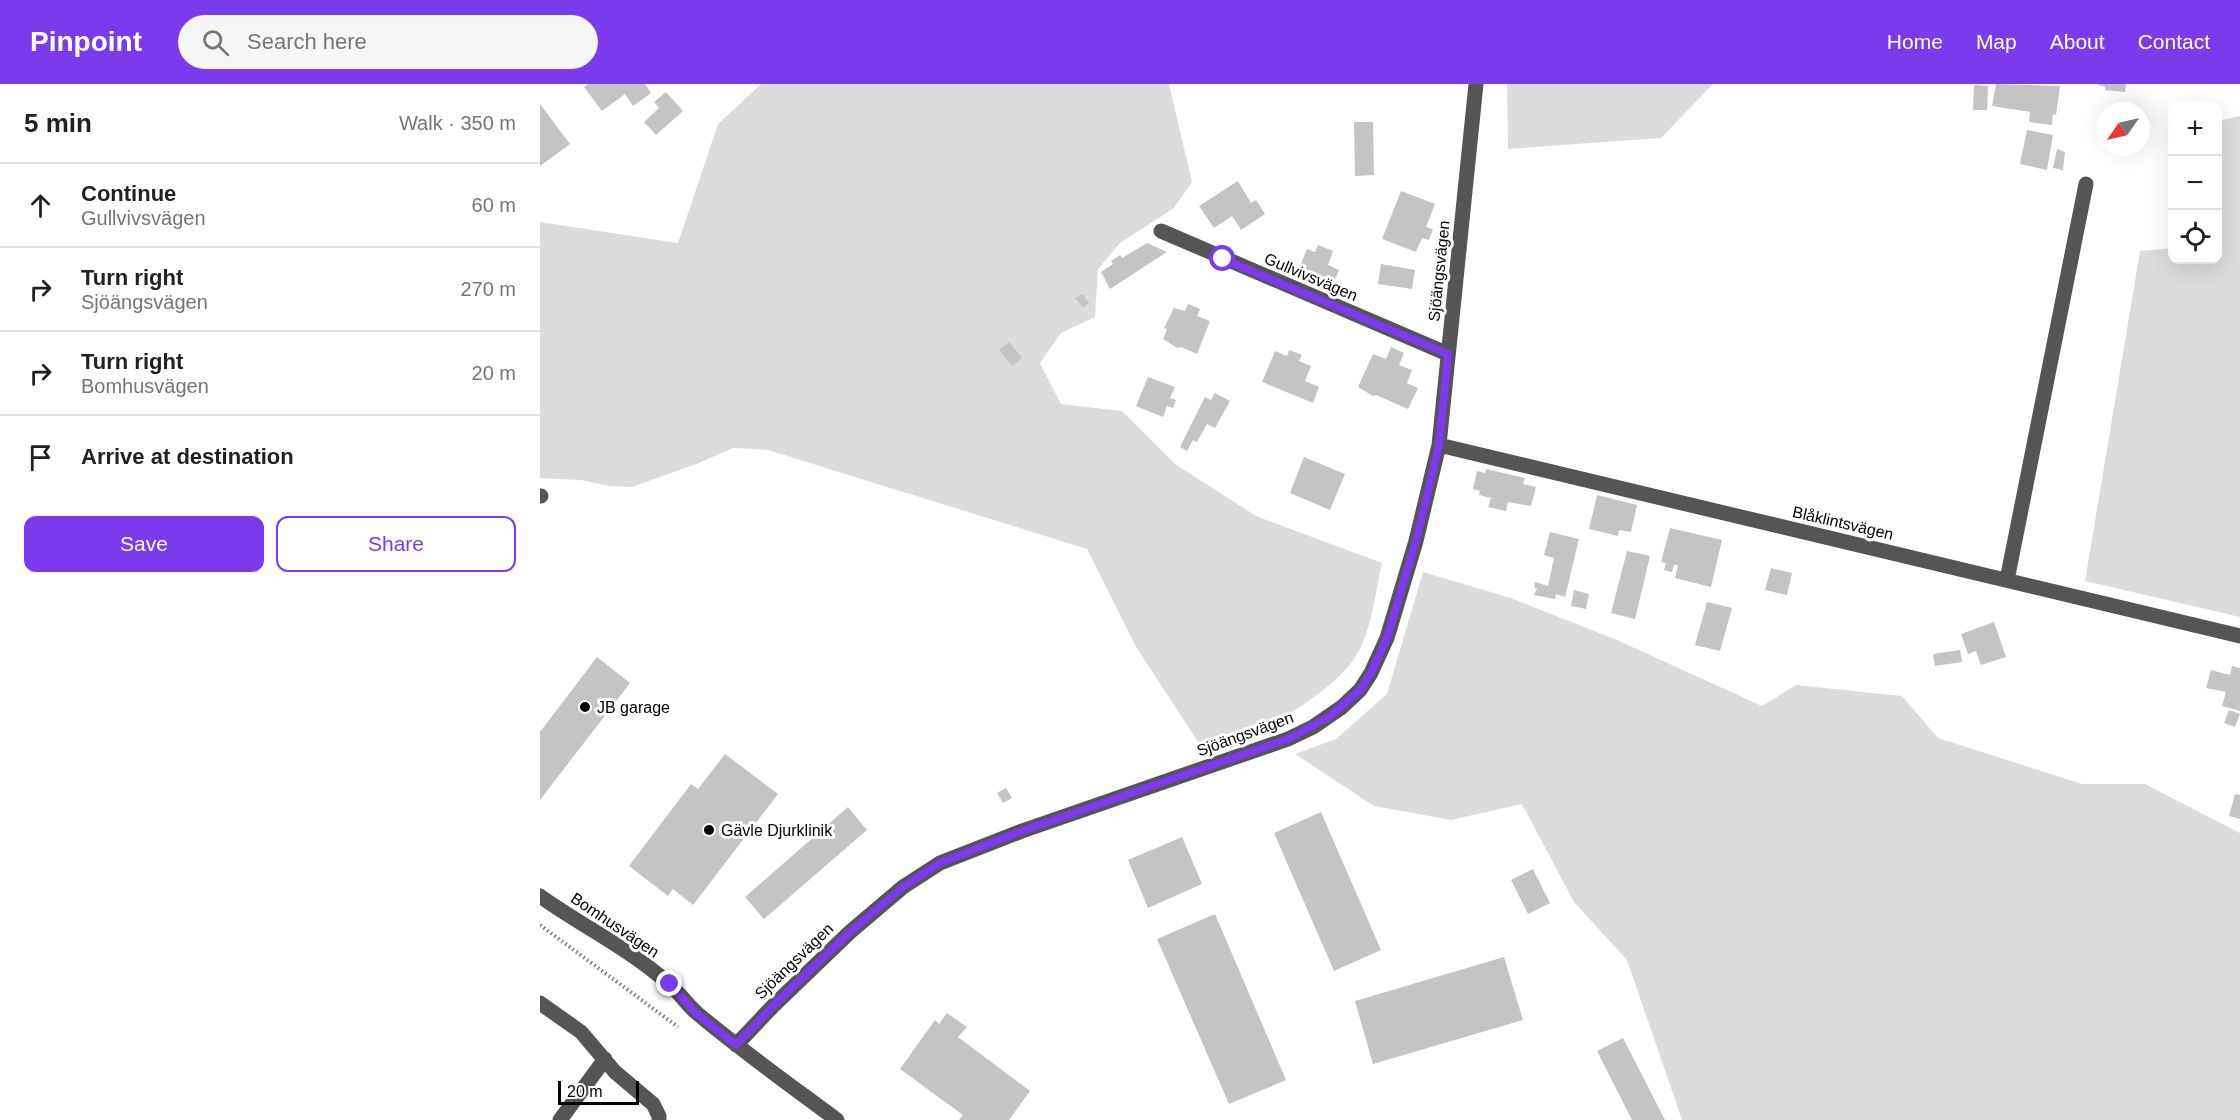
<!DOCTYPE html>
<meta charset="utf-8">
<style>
:root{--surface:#fff;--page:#f6f6f6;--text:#202124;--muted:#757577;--line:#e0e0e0;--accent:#7c3aed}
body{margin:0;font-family:Arial,sans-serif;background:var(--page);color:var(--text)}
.controls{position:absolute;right:18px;top:18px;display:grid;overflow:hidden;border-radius:12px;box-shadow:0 6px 24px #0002}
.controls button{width:54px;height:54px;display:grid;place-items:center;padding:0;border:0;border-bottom:2px solid var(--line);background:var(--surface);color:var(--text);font:30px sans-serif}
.compass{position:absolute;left:1556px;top:18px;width:54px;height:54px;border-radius:50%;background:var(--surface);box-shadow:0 6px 24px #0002;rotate:236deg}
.scale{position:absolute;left:18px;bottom:15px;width:81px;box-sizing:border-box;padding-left:6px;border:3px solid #000;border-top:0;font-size:16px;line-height:21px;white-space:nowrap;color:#000;-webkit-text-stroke:4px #fff;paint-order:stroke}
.stop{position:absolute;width:18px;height:18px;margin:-14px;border:4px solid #7c3aed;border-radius:50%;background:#fff}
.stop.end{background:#7c3aed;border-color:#fff;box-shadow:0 2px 6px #0008}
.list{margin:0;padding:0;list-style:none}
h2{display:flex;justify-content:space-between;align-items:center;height:78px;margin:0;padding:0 24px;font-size:26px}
h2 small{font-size:20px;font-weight:400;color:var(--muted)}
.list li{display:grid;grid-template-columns:39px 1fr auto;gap:18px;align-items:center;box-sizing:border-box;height:84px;padding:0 24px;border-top:2px solid var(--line)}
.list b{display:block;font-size:22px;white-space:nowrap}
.list p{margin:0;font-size:20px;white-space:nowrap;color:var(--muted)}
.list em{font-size:20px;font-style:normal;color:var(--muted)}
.actions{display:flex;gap:12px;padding:18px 24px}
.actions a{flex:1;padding:14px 0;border:2px solid var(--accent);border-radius:12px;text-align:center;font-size:21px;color:var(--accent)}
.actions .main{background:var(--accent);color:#fff}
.icon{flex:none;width:33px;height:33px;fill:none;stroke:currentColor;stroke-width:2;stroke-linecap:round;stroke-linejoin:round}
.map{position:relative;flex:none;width:1700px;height:1036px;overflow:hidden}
header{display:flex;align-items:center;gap:36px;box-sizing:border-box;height:84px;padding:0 30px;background:var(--accent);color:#fff}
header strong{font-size:28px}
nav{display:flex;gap:33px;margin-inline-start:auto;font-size:21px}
.search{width:420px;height:54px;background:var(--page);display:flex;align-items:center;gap:15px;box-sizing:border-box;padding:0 21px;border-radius:33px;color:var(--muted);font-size:22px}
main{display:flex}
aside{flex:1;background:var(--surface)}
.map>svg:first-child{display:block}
.green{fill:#dcdcdc}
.building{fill:#c4c4c4}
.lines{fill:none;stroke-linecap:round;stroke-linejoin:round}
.path{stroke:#777;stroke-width:4;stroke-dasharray:1.5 3;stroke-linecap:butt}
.minor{stroke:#555;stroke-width:15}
.route{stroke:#7c3aed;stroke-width:8}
.poi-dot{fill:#000;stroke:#fff;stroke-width:2}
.labels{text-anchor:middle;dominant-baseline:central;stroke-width:6;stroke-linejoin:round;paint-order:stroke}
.street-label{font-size:16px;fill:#000;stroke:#fff}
.poi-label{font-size:16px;fill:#000;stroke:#fff;text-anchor:start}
</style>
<header>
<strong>Pinpoint</strong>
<div class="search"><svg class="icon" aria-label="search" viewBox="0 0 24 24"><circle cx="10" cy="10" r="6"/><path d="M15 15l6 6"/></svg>Search here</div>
<nav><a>Home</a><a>Map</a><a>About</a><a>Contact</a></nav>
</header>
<main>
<aside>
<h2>5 min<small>Walk · 350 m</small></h2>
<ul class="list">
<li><svg class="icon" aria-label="ahead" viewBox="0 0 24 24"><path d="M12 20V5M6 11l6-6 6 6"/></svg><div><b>Continue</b><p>Gullvivsvägen</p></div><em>60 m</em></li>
<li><svg class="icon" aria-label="right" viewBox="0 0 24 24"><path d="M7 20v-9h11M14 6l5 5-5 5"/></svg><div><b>Turn right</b><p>Sjöängsvägen</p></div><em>270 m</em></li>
<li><svg class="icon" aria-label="right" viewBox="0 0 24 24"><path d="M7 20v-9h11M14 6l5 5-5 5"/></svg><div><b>Turn right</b><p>Bomhusvägen</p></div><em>20 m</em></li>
<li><svg class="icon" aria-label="arrive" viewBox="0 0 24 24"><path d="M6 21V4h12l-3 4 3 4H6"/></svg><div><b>Arrive at destination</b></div></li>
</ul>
<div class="actions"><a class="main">Save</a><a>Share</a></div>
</aside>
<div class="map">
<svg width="1700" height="1036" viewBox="0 0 1700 1036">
<rect width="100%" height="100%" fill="#fff"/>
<path class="green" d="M221 0H629L652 98 634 124 580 159 558 185 555 233 521 249 500 279 521 320 582 327 635 380 716 432 842 479C835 510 832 548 814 575 795 604 735 641 703 655 690 660 675 661 662 664L595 561 547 465 228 366 193 364 159 379 92 403 69 402 41 396 0 394V138L138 159 178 40Z
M967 0H1173L1121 54 968 65Z
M1700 32V533L1545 497 1600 167 1632 164V176H1678V37Z
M883 488 971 514 1077 556 1222 622 1256 601 1362 612 1398 654 1542 700H1605L1700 749V1036H1142L1087 876 1034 818 982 720 911 736 834 722 755 670 796 655 847 610Z"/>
<path class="building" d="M48 0H105L111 9 93 22 85 10 62 27 44 3Z
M1456 0 1520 2 1516 31 1513 30 1512 41 1489 38 1490 28 1452 22Z
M1556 0H1586L1585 8 1565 6V3Z
M1434 1 1448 2 1447 26H1433Z
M126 8 143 27 116 51 104 38 119 24 114 18Z
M0 20 30 60 0 82Z
M814 38H833L834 91 815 92Z
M1487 46 1513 51 1507 86 1480 80Z
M1517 65 1525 68 1523 86 1513 84Z
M698 97 711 119 716 116 725 130 701 146 692 132 674 144 659 122Z
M861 107 895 120 886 143 893 145 889 156 882 154 876 168 842 155Z
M607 159 627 168 570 205 561 188 573 180 571 177 580 171 582 174Z
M778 161 793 167 788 181 799 186 790 208 755 194 767 165 775 168Z
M841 180 875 186 872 205 838 200Z
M543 210 549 219 543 224 535 214Z
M648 220 660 225 657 232 670 237 657 270 641 263 637 264 623 255 627 245 624 244 634 224 645 227Z
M469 258 482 274 472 282 459 266Z
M851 263 864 269 859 281 872 286 867 299 878 304 868 325 836 311 833 312 818 303 833 270 846 275Z
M749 266 762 271 759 277 771 282 765 297 779 303 773 319 722 298 735 267 747 272Z
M608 293 635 303 630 314 636 316 633 324 627 322 623 333 596 322Z
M675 309 690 317 675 344 667 340 657 358 653 356 647 367 640 363 665 313 671 316Z
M764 373 805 390 790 426 750 409Z
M946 385 985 394 983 400 996 403 991 422 968 418 966 427 948 423 951 414 939 411 940 407 933 405 937 387 945 389Z
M1057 411 1097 421 1091 448 1079 446 1078 452 1049 445Z
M1130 444 1182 456 1171 503 1135 494 1138 481H1134L1132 488 1124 486 1126 479 1121 478Z
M1010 448 1039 455 1025 513 1016 510 1015 515 994 511 997 504H994L995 498 1008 502 1014 474 1004 471Z
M1087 467 1110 472 1095 535 1071 529Z
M1231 484 1252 489 1247 511 1225 506Z
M1034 506 1049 510 1046 525 1031 522Z
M1167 518 1192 524 1180 567 1155 561Z
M1454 538 1466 573 1441 581 1436 567 1428 570 1421 550Z
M1420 566 1422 578 1395 582 1393 570Z
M57 573 90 599 0 716V648Z
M1692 582 1700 584V627L1682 622 1686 608 1666 604 1671 586 1690 591Z
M1689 626 1700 630 1695 643 1684 639Z
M185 670 238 710 153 821 133 805 128 812 89 782 151 700 158 705Z
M466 704 472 714 463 719 457 709Z
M1695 710 1700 711V735L1689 732Z
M308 723 327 746 224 835 205 813Z
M781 728 841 866 794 887 734 749Z
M642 753 662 800 608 824 588 776Z
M993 785 1010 819 988 830 971 796Z
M675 830 746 996 689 1020 617 855Z
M964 873 983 936 833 980 815 917Z
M407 929 427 943 418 953 490 1007 469 1036H419L423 1031 360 985 395 936 399 940Z
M1083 954 1125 1036H1092L1057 967Z"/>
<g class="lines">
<path class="path" d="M0 841 138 943"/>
<path class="minor" d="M621 147 908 270
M899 361 1700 552
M0 412H1
M1467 496 1546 100
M0 812C42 842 90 865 129 900 140 909 147 921 158 930 202 967 250 1001 297 1036
M0 919 41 948 75 988 113 1020 119 1032V1036
M196 961 233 922 310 848 363 803 400 779 482 747 748 655 773 643 802 623 820 606 831 589 847 554 876 457 899 361 936 0
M20 1036 65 975"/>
</g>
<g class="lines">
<path class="route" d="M130 900 155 928 196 961 233 922 310 848 363 803 400 779 482 747 748 655 789 633 820 606 831 589 847 554 876 457 899 361 908 270 683 175"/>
</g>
<g class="poi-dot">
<circle cx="45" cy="623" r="6"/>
<circle cx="169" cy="746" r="6"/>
</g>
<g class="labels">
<g class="street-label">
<text transform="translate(899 187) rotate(-84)">Sjöängsvägen</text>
<text transform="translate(771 193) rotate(23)">Gullvivsvägen</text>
<text transform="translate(1303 439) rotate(13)">Blåklintsvägen</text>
<text transform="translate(705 650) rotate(-20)">Sjöängsvägen</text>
<text transform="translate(75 841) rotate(34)">Bomhusvägen</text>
<text transform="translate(254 877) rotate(-44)">Sjöängsvägen</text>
</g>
<g class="poi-label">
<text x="57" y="623">JB garage</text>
<text x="181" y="746">Gävle Djurklinik</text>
</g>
</g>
</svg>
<div class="controls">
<button>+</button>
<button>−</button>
<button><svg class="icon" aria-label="locate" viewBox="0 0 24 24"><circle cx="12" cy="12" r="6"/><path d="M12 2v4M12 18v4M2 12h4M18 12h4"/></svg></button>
</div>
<svg class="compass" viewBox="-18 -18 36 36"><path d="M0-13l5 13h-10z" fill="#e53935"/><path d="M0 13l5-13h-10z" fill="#757577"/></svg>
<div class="scale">20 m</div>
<div class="stop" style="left:683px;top:175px"></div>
<div class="stop end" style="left:130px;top:900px"></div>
</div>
</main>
